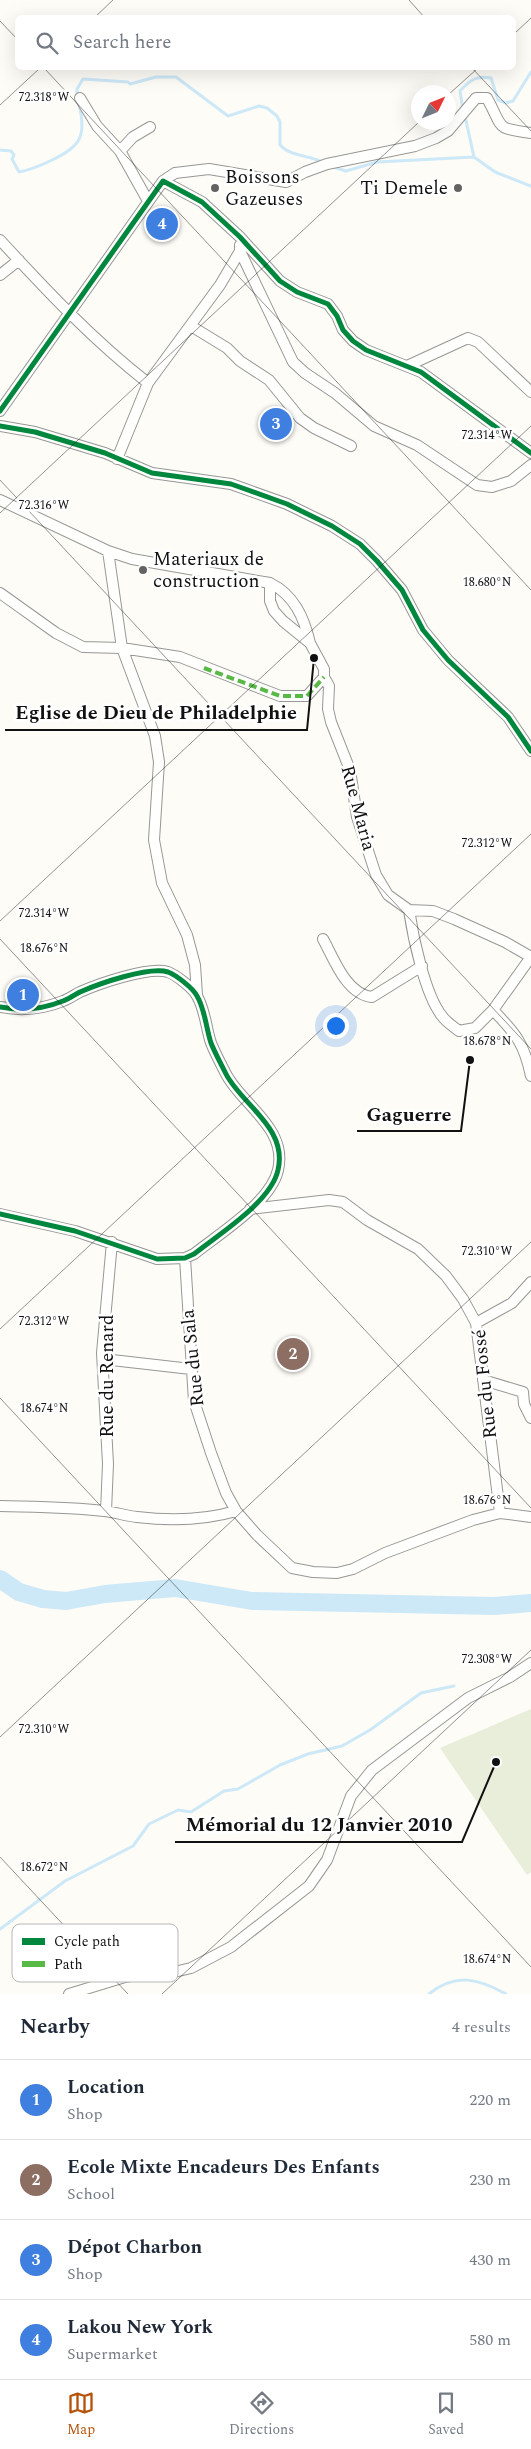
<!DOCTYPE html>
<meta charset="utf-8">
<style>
:root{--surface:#fff;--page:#f2f2f3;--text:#1f2937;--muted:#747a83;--line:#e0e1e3;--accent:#b45309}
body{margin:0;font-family:Spectral,serif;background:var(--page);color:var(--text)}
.compass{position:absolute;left:411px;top:85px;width:45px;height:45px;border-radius:50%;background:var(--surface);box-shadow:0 5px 20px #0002;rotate:47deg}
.you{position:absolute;left:335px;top:1025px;width:18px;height:18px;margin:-12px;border:4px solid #fff;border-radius:50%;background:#1a73e8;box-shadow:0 0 0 8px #1a73e833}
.badge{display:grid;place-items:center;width:32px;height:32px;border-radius:50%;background:var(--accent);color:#fff;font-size:16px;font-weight:700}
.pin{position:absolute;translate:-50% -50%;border:2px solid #fff;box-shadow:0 1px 5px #0006}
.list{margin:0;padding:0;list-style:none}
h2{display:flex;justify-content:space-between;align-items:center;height:65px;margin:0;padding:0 20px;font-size:21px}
h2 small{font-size:16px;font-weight:400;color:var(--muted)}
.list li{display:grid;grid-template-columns:32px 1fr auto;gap:15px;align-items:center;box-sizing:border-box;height:80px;padding:0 20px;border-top:1px solid var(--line)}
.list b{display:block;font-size:19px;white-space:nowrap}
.list p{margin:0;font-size:16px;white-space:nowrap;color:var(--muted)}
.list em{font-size:16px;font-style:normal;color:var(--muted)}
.icon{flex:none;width:28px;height:28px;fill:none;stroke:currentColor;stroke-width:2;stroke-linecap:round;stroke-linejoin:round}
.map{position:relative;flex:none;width:531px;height:1994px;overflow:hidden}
.search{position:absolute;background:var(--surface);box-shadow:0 5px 20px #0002;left:15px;right:15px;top:15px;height:55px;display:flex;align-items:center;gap:12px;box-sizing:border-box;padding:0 18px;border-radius:8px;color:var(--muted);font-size:19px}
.sheet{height:385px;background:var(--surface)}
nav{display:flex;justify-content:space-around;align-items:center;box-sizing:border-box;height:70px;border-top:1px solid var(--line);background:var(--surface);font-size:14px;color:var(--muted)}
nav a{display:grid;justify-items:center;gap:2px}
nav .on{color:var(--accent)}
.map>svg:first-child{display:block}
.cemetery{fill:#e9eedb}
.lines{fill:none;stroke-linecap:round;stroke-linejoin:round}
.stream{stroke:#cde8f7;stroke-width:3}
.river{stroke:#cde8f7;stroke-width:18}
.street-casing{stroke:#979795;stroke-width:12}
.street{stroke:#fffffe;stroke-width:10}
.quiet{stroke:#58b947;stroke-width:4;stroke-dasharray:8 4;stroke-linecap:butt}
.cycleway-casing{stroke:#fff;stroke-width:8}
.cycleway{stroke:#00873e;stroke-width:5}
.ticks{fill:none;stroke:#111;stroke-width:1;stroke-opacity:0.45}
.poi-dot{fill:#646362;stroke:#fff;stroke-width:2}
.labels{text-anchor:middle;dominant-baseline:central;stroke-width:5;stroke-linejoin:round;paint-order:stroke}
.poi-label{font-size:19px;fill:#111;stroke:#fff;text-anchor:start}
.street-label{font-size:19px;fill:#111;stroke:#fff}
.key{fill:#fff;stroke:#b8b8b8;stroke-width:1}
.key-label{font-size:14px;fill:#111}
.ticks-label{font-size:12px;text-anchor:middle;fill:#111;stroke:#fff;stroke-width:5;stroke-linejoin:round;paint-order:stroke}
.leader{fill:none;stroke:#111;stroke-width:2}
.callout-dot{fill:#111;stroke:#fff;stroke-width:2}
.callout-label{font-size:20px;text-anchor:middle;font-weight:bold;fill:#111;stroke:#fff;stroke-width:5;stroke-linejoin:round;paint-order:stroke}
</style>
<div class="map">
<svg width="531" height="1994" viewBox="0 0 531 1994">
<rect width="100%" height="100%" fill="#fdfcf7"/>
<path class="cemetery" d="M531 1709V1872L527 1875 440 1748Z"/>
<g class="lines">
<path class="stream" d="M77 96V89L83 79 128 82 130 84 156 77H176L228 116 259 106 267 108 277 116 280 122V145C291 157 309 155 322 162
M463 110 460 91C470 80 477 75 491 78L498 100 506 103 513 101 531 72
M0 150 11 151 14 155 12 159 19 172C30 170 42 165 52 160 80 147 87 136 79 105
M474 157 495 172 531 186
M333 167 346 171 377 162 474 157 465 116
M0 1929 65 1881 133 1846 149 1824 178 1810 191 1812 224 1791 238 1789 280 1765 308 1754 342 1746 370 1730 421 1693 454 1686
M429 1994C456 1972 479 1979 506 1994"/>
<path class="river" d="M0 1579 19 1592 43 1599 66 1601 105 1594 175 1588 252 1601 494 1606 531 1603"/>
<defs>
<path id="street" d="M80 98 97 126 120 151 148 201
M120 151 133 137 150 127
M163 181 175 173 209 169 286 182 305 172 327 164 415 146 436 138 448 131 476 98H487C504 129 494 128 531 133
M0 240C47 291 93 340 148 383
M240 251 293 362 305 373 335 393 374 426 417 445 477 485 492 487 511 481 531 465
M0 275 19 260
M191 326 227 348 240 361 269 380 300 418 314 428 351 446
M407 366 468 338 478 342 531 392
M0 411 163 181 202 202 240 237 280 281 297 292 328 304 337 316 343 330 353 341 366 350 421 372 531 453
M0 426 35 432 105 453 152 473 231 484 287 504 332 526 360 544 377 561 402 590 423 630 448 660 508 717 531 751
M117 459 148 383 220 285 240 251V245
M0 500 108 551 132 559 270 583C294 595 304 617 310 643
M108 551 122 648 155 736 159 762 154 840 162 883 187 935 195 965 197 995
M270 583V601L274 611 283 621 310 643 324 669V677L329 686 328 709 331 722 350 770 357 817 376 875 388 895 409 910 433 911 454 919 505 942 531 957 493 1010C516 1034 524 1043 531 1076
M0 593 56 633 83 647 122 648 180 657 280 696H307L324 677
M409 910C413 937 425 995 442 1016 446 1022 454 1027 459 1031L475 1028 493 1010
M323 939C334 959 346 994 372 997L422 966
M0 1007C20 1011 43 1009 63 1001 69 999 74 995 80 992 98 984 149 966 168 972 176 975 193 988 197 996 205 1009 206 1028 211 1043 215 1053 221 1064 226 1074 242 1105 288 1128 278 1170 271 1202 219 1234 194 1254L185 1258 157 1259 75 1231 0 1214
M250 1209 329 1200 343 1202 367 1220 418 1249 446 1276 463 1299 476 1323
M185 1258 194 1401 211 1453 226 1493 236 1511 257 1535 292 1568 313 1572 337 1573 353 1569 385 1553 473 1520 500 1513 531 1517
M103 1359 191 1369
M483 1380 523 1392 524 1404 531 1418
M0 1506C35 1507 69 1507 104 1511 115 1512 126 1516 137 1517 170 1521 205 1520 236 1511
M106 1511 108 1464 102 1353 112 1242
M500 1513 476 1323 512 1303 531 1282
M69 1994 125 1977 144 1974H166L191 1968 231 1947 309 1886 327 1860 351 1796 372 1770 468 1698 510 1677 531 1663"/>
</defs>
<use href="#street" class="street-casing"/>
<use href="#street" class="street"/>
<path class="quiet" d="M204 668 280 696H307L324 677"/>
<defs>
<path id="cycleway" d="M0 411 163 181 202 202 240 237 280 281 297 292 328 304 337 316 343 330 353 341 366 350 421 372 531 453
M0 426 35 432 105 453 152 473 231 484 287 504 332 526 360 544 377 561 402 590 423 630 448 660 508 717 531 751
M0 1007C20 1011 43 1009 63 1001 69 999 74 995 80 992 98 984 149 966 168 972 176 975 193 988 197 996 205 1009 206 1028 211 1043 215 1053 221 1064 226 1074 242 1105 288 1128 278 1170 271 1202 219 1234 194 1254L185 1258 157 1259 75 1231 0 1214"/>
</defs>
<use href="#cycleway" class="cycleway-casing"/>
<use href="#cycleway" class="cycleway"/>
</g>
<path class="ticks" d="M409 0 425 18M94 18 113 0M0 21 18 40M514 34 531 18M44 68 531 590M472 68 531 131M448 95 478 68M0 105 40 68M0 480 531 1049M0 513 419 122M0 921 531 426M0 939 531 1508M0 1329 531 834M0 1398 531 1967M0 1737 531 1242M0 1857 128 1994M162 1994 531 1650"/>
<g class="poi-dot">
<circle cx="215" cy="188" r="5"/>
<circle cx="458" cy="188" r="5"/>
<circle cx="143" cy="570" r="5"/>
</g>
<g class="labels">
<g class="poi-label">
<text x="225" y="177">Boissons<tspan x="225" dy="22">Gazeuses</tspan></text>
<text x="448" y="188" text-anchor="end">Ti Demele</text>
<text x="153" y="559">Materiaux de<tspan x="153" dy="22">construction</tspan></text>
</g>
<g class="street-label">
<text transform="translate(358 808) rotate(75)">Rue Maria</text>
<text transform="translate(193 1358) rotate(-96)">Rue du Sala</text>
<text transform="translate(107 1376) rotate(-90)">Rue du Renard</text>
<text transform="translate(485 1384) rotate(-96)">Rue du Fossé</text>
</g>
</g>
<rect x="12" y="1924" width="166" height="58" rx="8" class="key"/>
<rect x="22" y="1938" width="23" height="7" fill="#00873e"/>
<rect x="22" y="1961" width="23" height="6" fill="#58b947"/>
<g class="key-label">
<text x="54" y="1946">Cycle path</text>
<text x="54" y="1969">Path</text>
</g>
<g class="ticks-label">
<text x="44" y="101">72.318°W</text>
<text x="487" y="439">72.314°W</text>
<text x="44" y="509">72.316°W</text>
<text x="487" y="586">18.680°N</text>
<text x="487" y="847">72.312°W</text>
<text x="44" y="917">72.314°W</text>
<text x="44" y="952">18.676°N</text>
<text x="487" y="1045">18.678°N</text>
<text x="487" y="1255">72.310°W</text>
<text x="44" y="1325">72.312°W</text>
<text x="44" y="1412">18.674°N</text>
<text x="487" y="1504">18.676°N</text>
<text x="487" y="1663">72.308°W</text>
<text x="44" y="1733">72.310°W</text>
<text x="44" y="1871">18.672°N</text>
<text x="487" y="1963">18.674°N</text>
</g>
<path class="leader" d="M314 658L307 730H5M470 1060L461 1131H357M496 1762L462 1842H175"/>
<g class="callout-dot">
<circle cx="314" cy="658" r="5"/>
<circle cx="470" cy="1060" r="5"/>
<circle cx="496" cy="1762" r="5"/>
</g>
<g class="callout-label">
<text x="156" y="719">Eglise de Dieu de Philadelphie</text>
<text x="409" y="1121">Gaguerre</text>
<text x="319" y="1831">Mémorial du 12 Janvier 2010</text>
</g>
</svg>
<svg class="compass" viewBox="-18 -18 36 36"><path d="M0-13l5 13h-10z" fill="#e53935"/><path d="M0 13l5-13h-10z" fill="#747a83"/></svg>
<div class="you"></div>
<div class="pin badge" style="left:23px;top:995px;background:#3f7fe0">1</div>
<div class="pin badge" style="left:293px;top:1354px;background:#8d6e63">2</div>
<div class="pin badge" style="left:276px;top:424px;background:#3f7fe0">3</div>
<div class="pin badge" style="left:162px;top:224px;background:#3f7fe0">4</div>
<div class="search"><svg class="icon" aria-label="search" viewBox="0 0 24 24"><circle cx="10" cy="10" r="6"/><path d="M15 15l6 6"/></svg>Search here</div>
</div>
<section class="sheet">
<h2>Nearby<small>4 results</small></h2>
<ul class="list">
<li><span class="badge" style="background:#3f7fe0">1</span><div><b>Location</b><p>Shop</p></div><em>220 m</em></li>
<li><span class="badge" style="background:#8d6e63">2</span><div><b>Ecole Mixte Encadeurs Des Enfants</b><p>School</p></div><em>230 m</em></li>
<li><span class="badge" style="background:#3f7fe0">3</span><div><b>Dépot Charbon</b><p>Shop</p></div><em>430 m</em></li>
<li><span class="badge" style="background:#3f7fe0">4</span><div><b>Lakou New York</b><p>Supermarket</p></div><em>580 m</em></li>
</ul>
</section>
<nav>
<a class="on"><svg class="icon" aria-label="map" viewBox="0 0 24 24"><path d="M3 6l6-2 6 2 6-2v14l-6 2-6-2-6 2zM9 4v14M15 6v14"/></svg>Map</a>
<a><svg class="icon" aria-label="directions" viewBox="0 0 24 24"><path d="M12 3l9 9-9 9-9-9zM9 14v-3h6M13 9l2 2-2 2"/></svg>Directions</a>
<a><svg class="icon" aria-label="saved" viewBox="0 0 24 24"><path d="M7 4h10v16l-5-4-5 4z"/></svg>Saved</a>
</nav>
